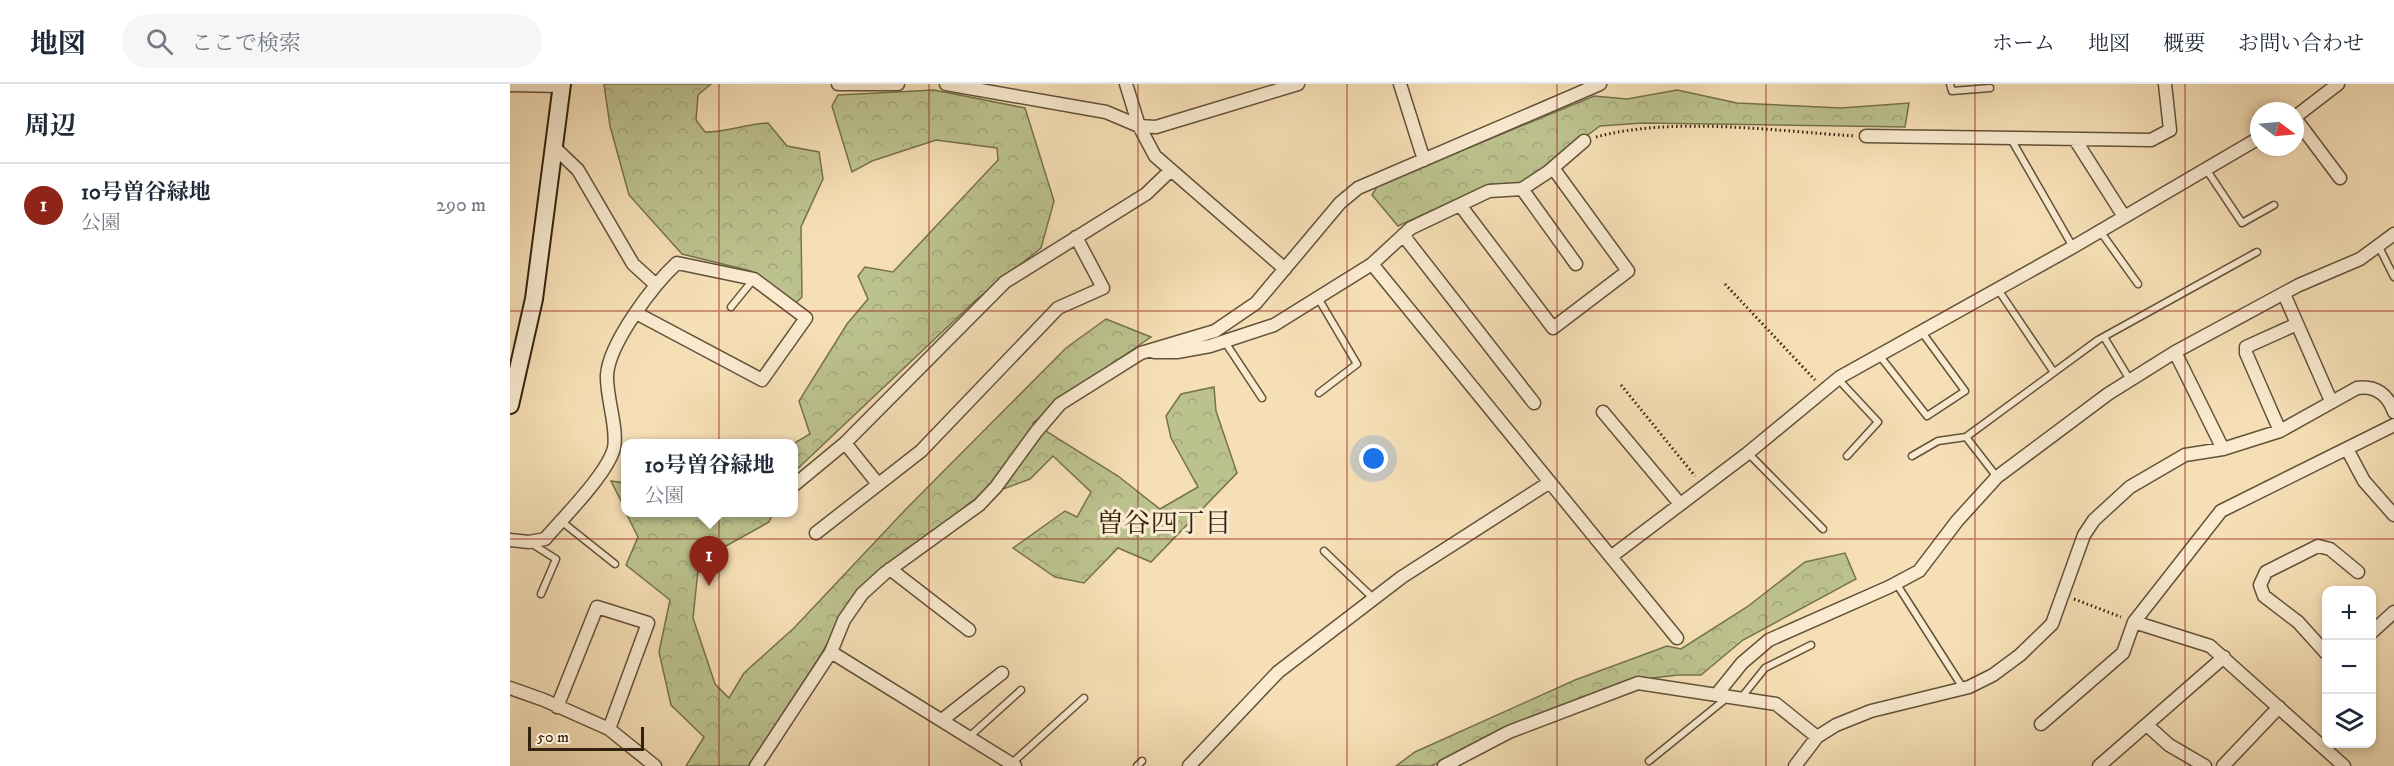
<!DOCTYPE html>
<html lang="ja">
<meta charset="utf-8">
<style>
:root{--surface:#fff;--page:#f6f6f7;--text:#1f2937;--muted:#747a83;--line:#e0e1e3;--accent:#8f2418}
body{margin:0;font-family:"IM FELL DW Pica","Noto Serif JP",serif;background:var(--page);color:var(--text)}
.controls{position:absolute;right:18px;bottom:18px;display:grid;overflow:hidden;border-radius:12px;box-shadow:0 3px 9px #0003}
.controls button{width:54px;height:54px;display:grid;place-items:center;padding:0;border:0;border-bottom:2px solid var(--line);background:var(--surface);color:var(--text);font:30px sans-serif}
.compass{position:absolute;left:1740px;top:18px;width:54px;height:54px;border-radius:50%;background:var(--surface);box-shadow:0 3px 9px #0003;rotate:106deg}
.scale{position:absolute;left:18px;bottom:15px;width:116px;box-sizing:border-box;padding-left:6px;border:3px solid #31230f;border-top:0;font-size:16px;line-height:21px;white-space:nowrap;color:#31230f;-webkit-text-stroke:4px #f9ead0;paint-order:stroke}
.you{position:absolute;left:864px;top:375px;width:21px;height:21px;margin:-15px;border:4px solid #fff;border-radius:50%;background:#1a73e8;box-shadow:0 0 0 9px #1a73e833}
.badge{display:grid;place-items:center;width:39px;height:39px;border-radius:50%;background:var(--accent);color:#fff;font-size:20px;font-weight:700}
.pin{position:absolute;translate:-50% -50px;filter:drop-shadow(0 2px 3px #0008)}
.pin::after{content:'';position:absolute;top:32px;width:21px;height:18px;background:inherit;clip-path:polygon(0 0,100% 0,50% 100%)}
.popup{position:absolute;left:111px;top:355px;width:177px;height:78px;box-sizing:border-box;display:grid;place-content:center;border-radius:12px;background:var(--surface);filter:drop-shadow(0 2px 4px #0005);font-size:20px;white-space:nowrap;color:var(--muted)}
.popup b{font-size:22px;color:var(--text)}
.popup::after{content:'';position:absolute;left:50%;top:100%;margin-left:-12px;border:12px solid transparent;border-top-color:var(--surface)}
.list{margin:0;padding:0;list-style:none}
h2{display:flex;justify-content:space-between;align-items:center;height:78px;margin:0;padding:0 24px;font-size:26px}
h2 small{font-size:20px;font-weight:400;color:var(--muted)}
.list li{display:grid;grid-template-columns:39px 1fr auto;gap:18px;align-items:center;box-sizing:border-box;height:84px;padding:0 24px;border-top:2px solid var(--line)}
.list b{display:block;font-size:22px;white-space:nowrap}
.list p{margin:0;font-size:20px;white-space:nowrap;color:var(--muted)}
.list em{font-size:20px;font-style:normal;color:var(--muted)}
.icon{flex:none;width:33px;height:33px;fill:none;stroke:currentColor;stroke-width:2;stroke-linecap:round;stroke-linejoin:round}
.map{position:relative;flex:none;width:1884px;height:682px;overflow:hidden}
header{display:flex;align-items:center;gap:36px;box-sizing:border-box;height:84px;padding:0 30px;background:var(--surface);border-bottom:2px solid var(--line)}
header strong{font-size:28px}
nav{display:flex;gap:33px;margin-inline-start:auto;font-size:21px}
.search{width:420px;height:54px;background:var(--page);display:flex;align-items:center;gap:15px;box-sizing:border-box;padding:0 21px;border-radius:33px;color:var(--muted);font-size:22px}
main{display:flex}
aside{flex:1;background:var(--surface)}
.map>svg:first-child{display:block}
.forest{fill:url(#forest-crowns);stroke:#76724e;stroke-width:1.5}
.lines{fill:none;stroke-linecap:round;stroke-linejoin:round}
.lane-casing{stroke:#625239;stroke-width:9}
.street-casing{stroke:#625239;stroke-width:15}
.secondary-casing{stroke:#31230f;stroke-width:20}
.path{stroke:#31230f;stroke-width:3;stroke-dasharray:1.5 3;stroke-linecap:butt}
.lane{stroke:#f9ead0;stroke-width:6}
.street{stroke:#f9ead0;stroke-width:12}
.secondary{stroke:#f9ead0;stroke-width:16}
.grid{fill:none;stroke:#8f2418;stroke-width:1.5;stroke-opacity:0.55}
.labels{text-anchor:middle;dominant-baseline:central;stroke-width:6;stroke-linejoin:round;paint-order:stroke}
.neighbourhood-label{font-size:27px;fill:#31230f;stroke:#f9ead0}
</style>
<header>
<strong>地図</strong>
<div class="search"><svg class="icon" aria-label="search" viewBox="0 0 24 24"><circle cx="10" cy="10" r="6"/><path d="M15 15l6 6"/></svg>ここで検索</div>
<nav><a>ホーム</a><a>地図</a><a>概要</a><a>お問い合わせ</a></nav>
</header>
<main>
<aside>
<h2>周辺<small></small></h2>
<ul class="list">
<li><span class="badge">1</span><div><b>10号曽谷緑地</b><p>公園</p></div><em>290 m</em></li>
</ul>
</aside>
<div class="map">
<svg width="1884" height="682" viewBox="0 0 1884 682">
<defs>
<pattern id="forest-crowns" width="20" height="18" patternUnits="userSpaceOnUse" patternTransform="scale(1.5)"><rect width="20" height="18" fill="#bcc28e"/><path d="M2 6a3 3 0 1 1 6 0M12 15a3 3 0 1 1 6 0" fill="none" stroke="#a2a679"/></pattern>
</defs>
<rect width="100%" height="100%" fill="#f6dfb6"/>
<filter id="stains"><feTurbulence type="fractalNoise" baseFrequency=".00333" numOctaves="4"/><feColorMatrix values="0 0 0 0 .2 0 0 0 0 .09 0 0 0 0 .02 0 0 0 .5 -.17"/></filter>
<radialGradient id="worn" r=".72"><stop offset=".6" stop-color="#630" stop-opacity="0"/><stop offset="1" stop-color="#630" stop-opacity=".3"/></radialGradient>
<path class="forest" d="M94 0H201L188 11 186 36 195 48C217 48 236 40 258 39L277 62 309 68 313 95 291 143 292 213 286 219 241 187 172 170 119 111 100 42Z
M424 6 515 24 544 117 531 164 467 215 283 389V360L300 350 289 317 337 240 358 215 348 192 355 183 383 188 488 76 487 64 426 56 362 77 342 88 322 22 328 11Z
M1167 6 1227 19 1331 24 1399 19 1395 43 1133 39 1090 42 1011 100 971 104 888 142 862 111 868 101 1084 12 1117 15Z
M596 235 641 253 565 305 523 339 608 392 650 425 688 403 661 354 656 332 671 310 704 303 706 327 727 389 641 478 608 464 574 499 545 493 503 464 555 427 567 433 581 408 543 372 520 395 464 416 349 504 307 577 239 682H176L194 653 161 621 149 568 160 516 116 481 128 453 116 429H263L259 438 189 477 183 534 205 600 219 614 234 589 284 544 397 424 556 264Z
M101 397 115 399V425Z
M1335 469 1346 495 1233 556 1191 591H1168L1117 597 921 682H886L905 668 1065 596 1157 562 1171 565 1237 523 1295 478Z"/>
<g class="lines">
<defs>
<path id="lane" d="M1440 0 1442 7 1480 4
M1501 55 1563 163
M1696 85 1732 139 1764 121
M1590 147 1628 200
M1868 161 1884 193
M1487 204 1543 287
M808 214 847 280 809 309
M221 223 243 196
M1594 253 1620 296
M715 258 752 314
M1369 271 1417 332 1455 307 1411 247
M1328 295 1368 338 1337 372
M1456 353 1487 393
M1238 369 1313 445
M1402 372 1428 357 1456 353 1588 256 1747 168
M51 437 105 480
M19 458 46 475 31 510
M814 467 864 515
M1386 499 1453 604
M1231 614 1255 584 1301 561
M459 653 511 606
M1139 677 1218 613
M502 679 574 614
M627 682 632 677"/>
<path id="street" d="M328 0H388
M436 0 596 28 629 42 646 43 788 0
M616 0 629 42 645 72 775 185
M890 0 914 76
M0 1 52 2
M1785 33 1828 0
M1785 34 1830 94
M1356 52 1641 56 1660 46 1655 0
M1566 57 1613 131
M44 63 68 86 123 180 145 200
M1012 105 1066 180
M950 121 1043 244 1118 187 1043 84
M893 151 1024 319
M862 180 1167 554
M1774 210 1821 317
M644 268H667L700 262 764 241 862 180 901 144 979 107 1012 105 1038 88 1074 57
M1665 268 1713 365
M1093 328 1170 420
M1770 347 1736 269V263L1787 240
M335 359 368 400
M1837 365 1854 397 1884 431
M283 402 335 359 495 198 636 110 661 86
M306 449 411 367 548 224 593 204 566 153
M0 456 19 458 35 455C53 434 98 389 104 364 108 344 96 313 97 291 99 259 144 200 167 179L244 195 296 234 252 296 126 229
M1102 472 1238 369 1330 293 1563 163 1749 54
M380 485 459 546
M1624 538 1700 562 1834 682
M1862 548 1884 528
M321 568 505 682
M1816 569 1788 538 1754 512 1750 501 1756 488 1808 462 1820 465 1848 488
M0 604 34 616 99 645 145 682
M1207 610 1232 579 1259 556 1379 503 1409 487 1447 437 1487 393 1598 310 1665 268 1789 201 1850 175 1884 150
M47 623 87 523 138 539 99 645
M432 636 492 589
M1531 640 1613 569 1624 538 1711 427 1884 341
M1638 642 1659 661 1695 682
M246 682 321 568 334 536 352 510 375 489 469 421 486 403 526 348 550 320 631 269 705 247 746 219 830 119 848 104 1090 0
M679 682 768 588 892 493 1040 398
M934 682 999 648 1128 599 1266 620 1307 653
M1285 682 1307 653 1326 641 1361 627 1459 603 1483 591 1510 571 1542 540 1574 451 1584 436 1620 403 1675 371 1713 365 1770 347 1847 304C1866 301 1878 311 1884 328
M1589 682 1714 573
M1713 682 1769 623"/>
<path id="secondary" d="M0 321 24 215 52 0"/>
</defs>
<use href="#lane" class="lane-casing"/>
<use href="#street" class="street-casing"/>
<use href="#secondary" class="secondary-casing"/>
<path class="path" d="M1086 53C1164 32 1264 47 1345 52
M1215 200 1305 296
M1111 301 1185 392
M1564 515 1611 533"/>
<use href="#lane" class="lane"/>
<use href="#street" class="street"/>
<use href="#secondary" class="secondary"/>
</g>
<path class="grid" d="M209 0V682M419 0V682M628 0V682M837 0V682M1047 0V682M1256 0V682M1465 0V682M1675 0V682M0 227H1884M0 455H1884"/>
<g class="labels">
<g class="neighbourhood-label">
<text x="654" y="440">曽谷四丁目</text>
</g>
</g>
<rect width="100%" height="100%" filter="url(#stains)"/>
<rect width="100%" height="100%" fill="url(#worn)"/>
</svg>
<div class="controls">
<button>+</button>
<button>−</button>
<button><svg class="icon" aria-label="layers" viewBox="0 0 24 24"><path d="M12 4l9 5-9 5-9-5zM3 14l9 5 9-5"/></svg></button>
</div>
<svg class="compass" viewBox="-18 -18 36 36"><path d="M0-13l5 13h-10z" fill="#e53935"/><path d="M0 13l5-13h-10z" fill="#747a83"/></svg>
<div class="scale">50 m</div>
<div class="you"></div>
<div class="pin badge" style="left:199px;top:502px">1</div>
<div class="popup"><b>10号曽谷緑地</b>公園</div>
</div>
</main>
